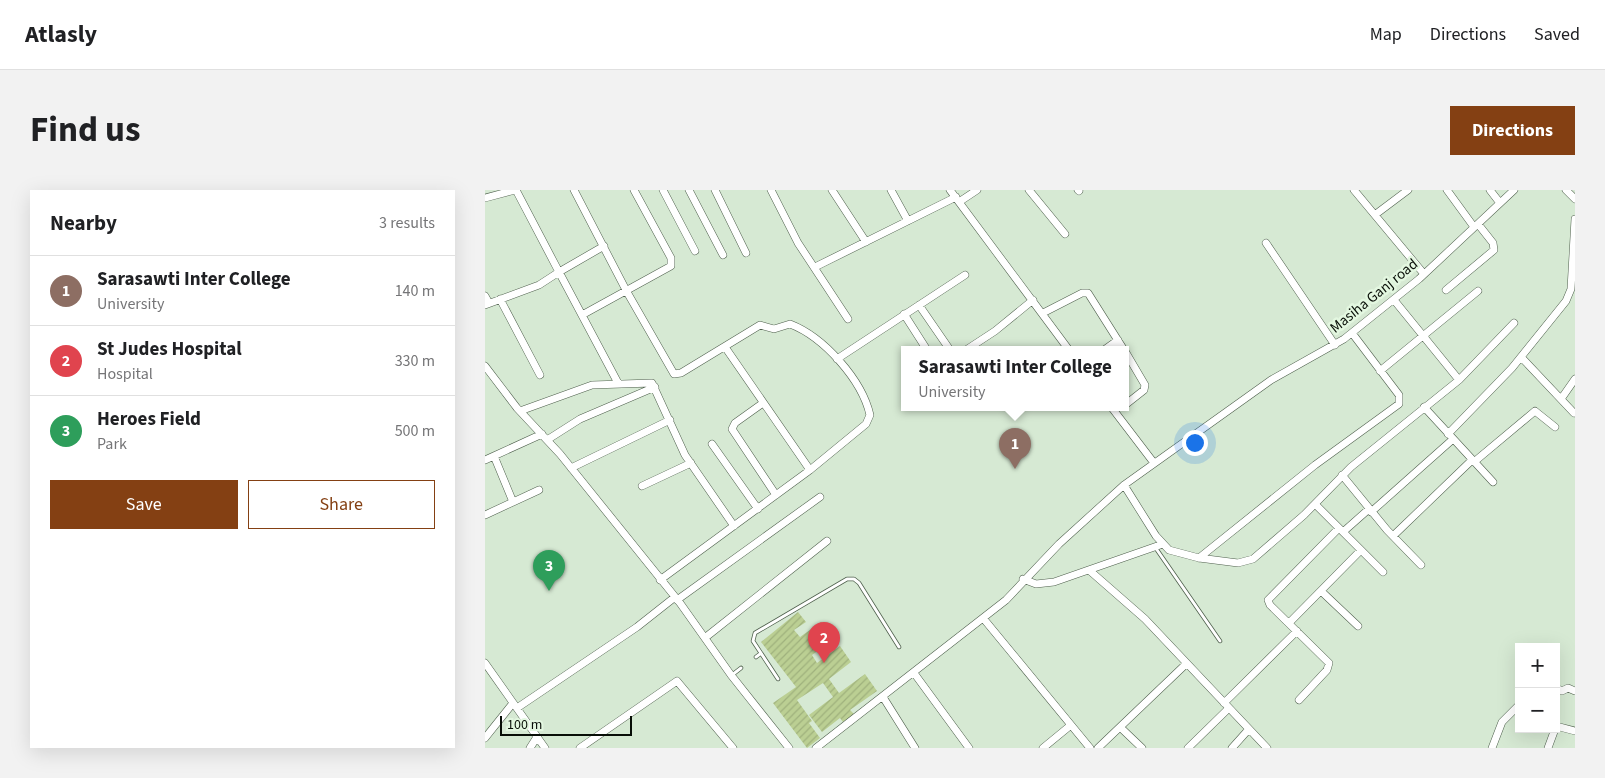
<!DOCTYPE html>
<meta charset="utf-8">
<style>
:root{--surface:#fff;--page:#f2f2f2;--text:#202124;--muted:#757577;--line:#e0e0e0;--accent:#844013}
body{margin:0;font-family:"Source Sans 3",sans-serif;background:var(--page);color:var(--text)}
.controls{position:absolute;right:15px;bottom:15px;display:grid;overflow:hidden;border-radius:0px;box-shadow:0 5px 20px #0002}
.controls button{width:45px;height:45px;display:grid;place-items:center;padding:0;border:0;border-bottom:1px solid var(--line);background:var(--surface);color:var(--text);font:25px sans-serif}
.scale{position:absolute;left:15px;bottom:12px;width:132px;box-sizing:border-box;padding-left:5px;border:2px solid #080e07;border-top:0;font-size:14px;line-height:18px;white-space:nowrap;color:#080e07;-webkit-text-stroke:4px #e3f7e0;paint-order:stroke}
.you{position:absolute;left:709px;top:252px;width:18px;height:18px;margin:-12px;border:4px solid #fff;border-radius:50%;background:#1a73e8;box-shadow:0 0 0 8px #1a73e833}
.badge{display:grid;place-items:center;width:32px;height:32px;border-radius:50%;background:var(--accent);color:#fff;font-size:16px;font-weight:700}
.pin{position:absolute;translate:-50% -41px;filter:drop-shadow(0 1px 2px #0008)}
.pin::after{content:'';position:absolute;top:26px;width:18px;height:15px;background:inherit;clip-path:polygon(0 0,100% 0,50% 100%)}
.popup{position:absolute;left:416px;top:156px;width:228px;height:65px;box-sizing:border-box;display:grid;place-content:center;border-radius:0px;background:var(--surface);filter:drop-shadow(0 1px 4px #0005);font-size:16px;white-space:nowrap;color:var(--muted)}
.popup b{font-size:19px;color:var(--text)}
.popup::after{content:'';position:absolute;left:50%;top:100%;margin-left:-10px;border:10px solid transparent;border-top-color:var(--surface)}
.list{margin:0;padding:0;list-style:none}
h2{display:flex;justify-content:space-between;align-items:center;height:65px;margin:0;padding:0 20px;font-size:21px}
h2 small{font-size:16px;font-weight:400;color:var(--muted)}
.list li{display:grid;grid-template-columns:32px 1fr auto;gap:15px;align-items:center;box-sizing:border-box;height:70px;padding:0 20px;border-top:1px solid var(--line)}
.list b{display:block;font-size:19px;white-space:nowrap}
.list p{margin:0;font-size:16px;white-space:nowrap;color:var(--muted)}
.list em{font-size:16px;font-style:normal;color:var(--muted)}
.actions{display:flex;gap:10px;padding:15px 20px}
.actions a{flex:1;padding:11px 0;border:1px solid var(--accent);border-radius:0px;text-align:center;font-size:18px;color:var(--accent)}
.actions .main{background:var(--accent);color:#fff}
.map{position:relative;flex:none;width:1090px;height:558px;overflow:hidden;border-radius:0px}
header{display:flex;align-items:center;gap:30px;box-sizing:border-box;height:70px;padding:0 25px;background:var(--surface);border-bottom:1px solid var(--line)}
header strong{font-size:24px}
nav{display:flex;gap:28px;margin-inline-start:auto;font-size:18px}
.intro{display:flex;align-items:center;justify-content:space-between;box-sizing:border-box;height:120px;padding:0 30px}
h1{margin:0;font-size:35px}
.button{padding:12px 22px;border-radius:0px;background:var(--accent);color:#fff;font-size:18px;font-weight:700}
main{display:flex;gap:30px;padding:0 30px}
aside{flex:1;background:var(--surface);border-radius:0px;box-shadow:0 5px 20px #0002}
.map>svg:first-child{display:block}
.building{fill:url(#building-hatch)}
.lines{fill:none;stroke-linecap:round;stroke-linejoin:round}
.lane-casing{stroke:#4f604d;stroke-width:4.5}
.street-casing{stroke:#4f604d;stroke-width:8}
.lane{stroke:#fff;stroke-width:3}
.street{stroke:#fff;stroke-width:7}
.labels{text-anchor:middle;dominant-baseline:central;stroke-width:5;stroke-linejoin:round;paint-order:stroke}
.street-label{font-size:15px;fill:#080e07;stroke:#e3f7e0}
</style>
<header>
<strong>Atlasly</strong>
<nav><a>Map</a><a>Directions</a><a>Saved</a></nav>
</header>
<div class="intro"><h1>Find us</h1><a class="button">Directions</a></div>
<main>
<aside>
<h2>Nearby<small>3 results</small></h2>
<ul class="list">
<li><span class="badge" style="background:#8d6e63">1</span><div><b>Sarasawti Inter College</b><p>University</p></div><em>140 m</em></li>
<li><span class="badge" style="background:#e0444e">2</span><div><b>St Judes Hospital</b><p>Hospital</p></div><em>330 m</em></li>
<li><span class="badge" style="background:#2e9e5b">3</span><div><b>Heroes Field</b><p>Park</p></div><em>500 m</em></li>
</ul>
<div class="actions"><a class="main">Save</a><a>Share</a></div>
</aside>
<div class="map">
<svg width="1090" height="558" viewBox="0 0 1090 558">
<defs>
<pattern id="building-hatch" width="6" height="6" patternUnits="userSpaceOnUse" patternTransform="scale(1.25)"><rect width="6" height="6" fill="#bbcf93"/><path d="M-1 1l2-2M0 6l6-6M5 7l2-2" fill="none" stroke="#9fb17d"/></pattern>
</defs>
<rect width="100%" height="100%" fill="#d6e9d3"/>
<path class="building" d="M313 422 321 432 309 440 315 447 336 432 349 449 327 465 332 473 355 456 366 472 344 489 354 503 380 484 392 501 365 520 369 524 358 532 355 528 337 542 324 525 348 507 338 493 312 510 327 531 324 533 335 548 322 558 288 513 311 497 276 452Z"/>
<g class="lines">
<defs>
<path id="lane" d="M670 357 735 451
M271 467 275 464
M247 485 256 478
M293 489 268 451 270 443 362 389H369L374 393 414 457"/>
<path id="street" d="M31 0 74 82 119 56
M89 0 142 102 189 184 196 183 275 135 289 139 305 134C339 147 377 190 385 225L381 234 325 280 175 390
M178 0 210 61
M204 0 238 65
M230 0 261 63
M286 0 313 53 363 129
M347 0 381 52
M406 0 423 31
M465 0 584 160
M544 0 580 44
M593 0 594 1
M869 0 939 84
M962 0 989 37
M1005 0 1015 13
M1081 0 1090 9
M0 8 30 0
M474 12 492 0
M891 24 923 0
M781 53 850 155
M330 77 471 7
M961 100 1009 60 1008 53 993 34
M0 106 4 113
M15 109 55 185
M909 110 974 190
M0 115 54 95 74 82 133 193
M434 115 465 160
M558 123 597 103H603L639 160
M419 124 442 160
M97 125 186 76V68L149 0
M240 157 325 280
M481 160 510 141 548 110
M619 160 633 150
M640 161 660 195 659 200 640 215
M1036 167 1089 223
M352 169 480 85
M0 176 32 218 75 264 195 413 246 485 304 558
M895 181 993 101
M1076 209 1090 189
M278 213 250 233 247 239 291 305
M939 217 1008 292
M627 218 669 273
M35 221 107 195 167 193 200 265 249 336
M963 244 1027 178 1081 111 1086 99 1090 29
M62 250 95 229 170 197
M227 254 273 319
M9 266 28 312
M0 270 57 244
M989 272 1050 221 1070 237
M86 278 185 230
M857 285 902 340 936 375
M639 295 671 346 684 360 714 368 753 373 768 369 819 325 866 277 974 190 1029 133
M157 296 206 273
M830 314 898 382
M886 322 967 250
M0 325 54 300
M858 342 884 319
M908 346 987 270
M714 368 830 275 914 214V205L867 143
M604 380 660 429 782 558
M538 389 551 394 569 392 678 354
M836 401 873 436
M192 410 335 307
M498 428 605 558
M804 433 876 360
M221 447 342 351
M0 473 60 558
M429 483 484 558
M1071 498 1077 501 1083 498 1090 501
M398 507 430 558
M814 510 842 480 844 473 785 415 783 410 854 338
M739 513 812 441
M32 518 152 437 190 407
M1071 536 1090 541
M636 538 657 558
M0 548 28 513
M45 558 52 547
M95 558 192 491 248 558
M331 558 521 410 574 354 639 295 786 190 859 149 934 89 1029 0
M558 558 586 535
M613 558 701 474
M703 558 744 518
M747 558 764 539
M1007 558 1017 532 1034 515
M1063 558 1070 539"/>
</defs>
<use href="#lane" class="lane-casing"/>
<use href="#street" class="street-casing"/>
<use href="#lane" class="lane"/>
<use href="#street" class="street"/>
</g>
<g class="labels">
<g class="street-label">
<text transform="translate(889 106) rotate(-39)">Masiha Ganj road</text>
</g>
</g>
</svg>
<div class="controls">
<button>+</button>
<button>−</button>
</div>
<div class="scale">100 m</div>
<div class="you"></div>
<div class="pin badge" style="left:530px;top:279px;background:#8d6e63">1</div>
<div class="popup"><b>Sarasawti Inter College</b>University</div>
<div class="pin badge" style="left:339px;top:473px;background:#e0444e">2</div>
<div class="pin badge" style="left:64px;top:401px;background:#2e9e5b">3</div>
</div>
</main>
